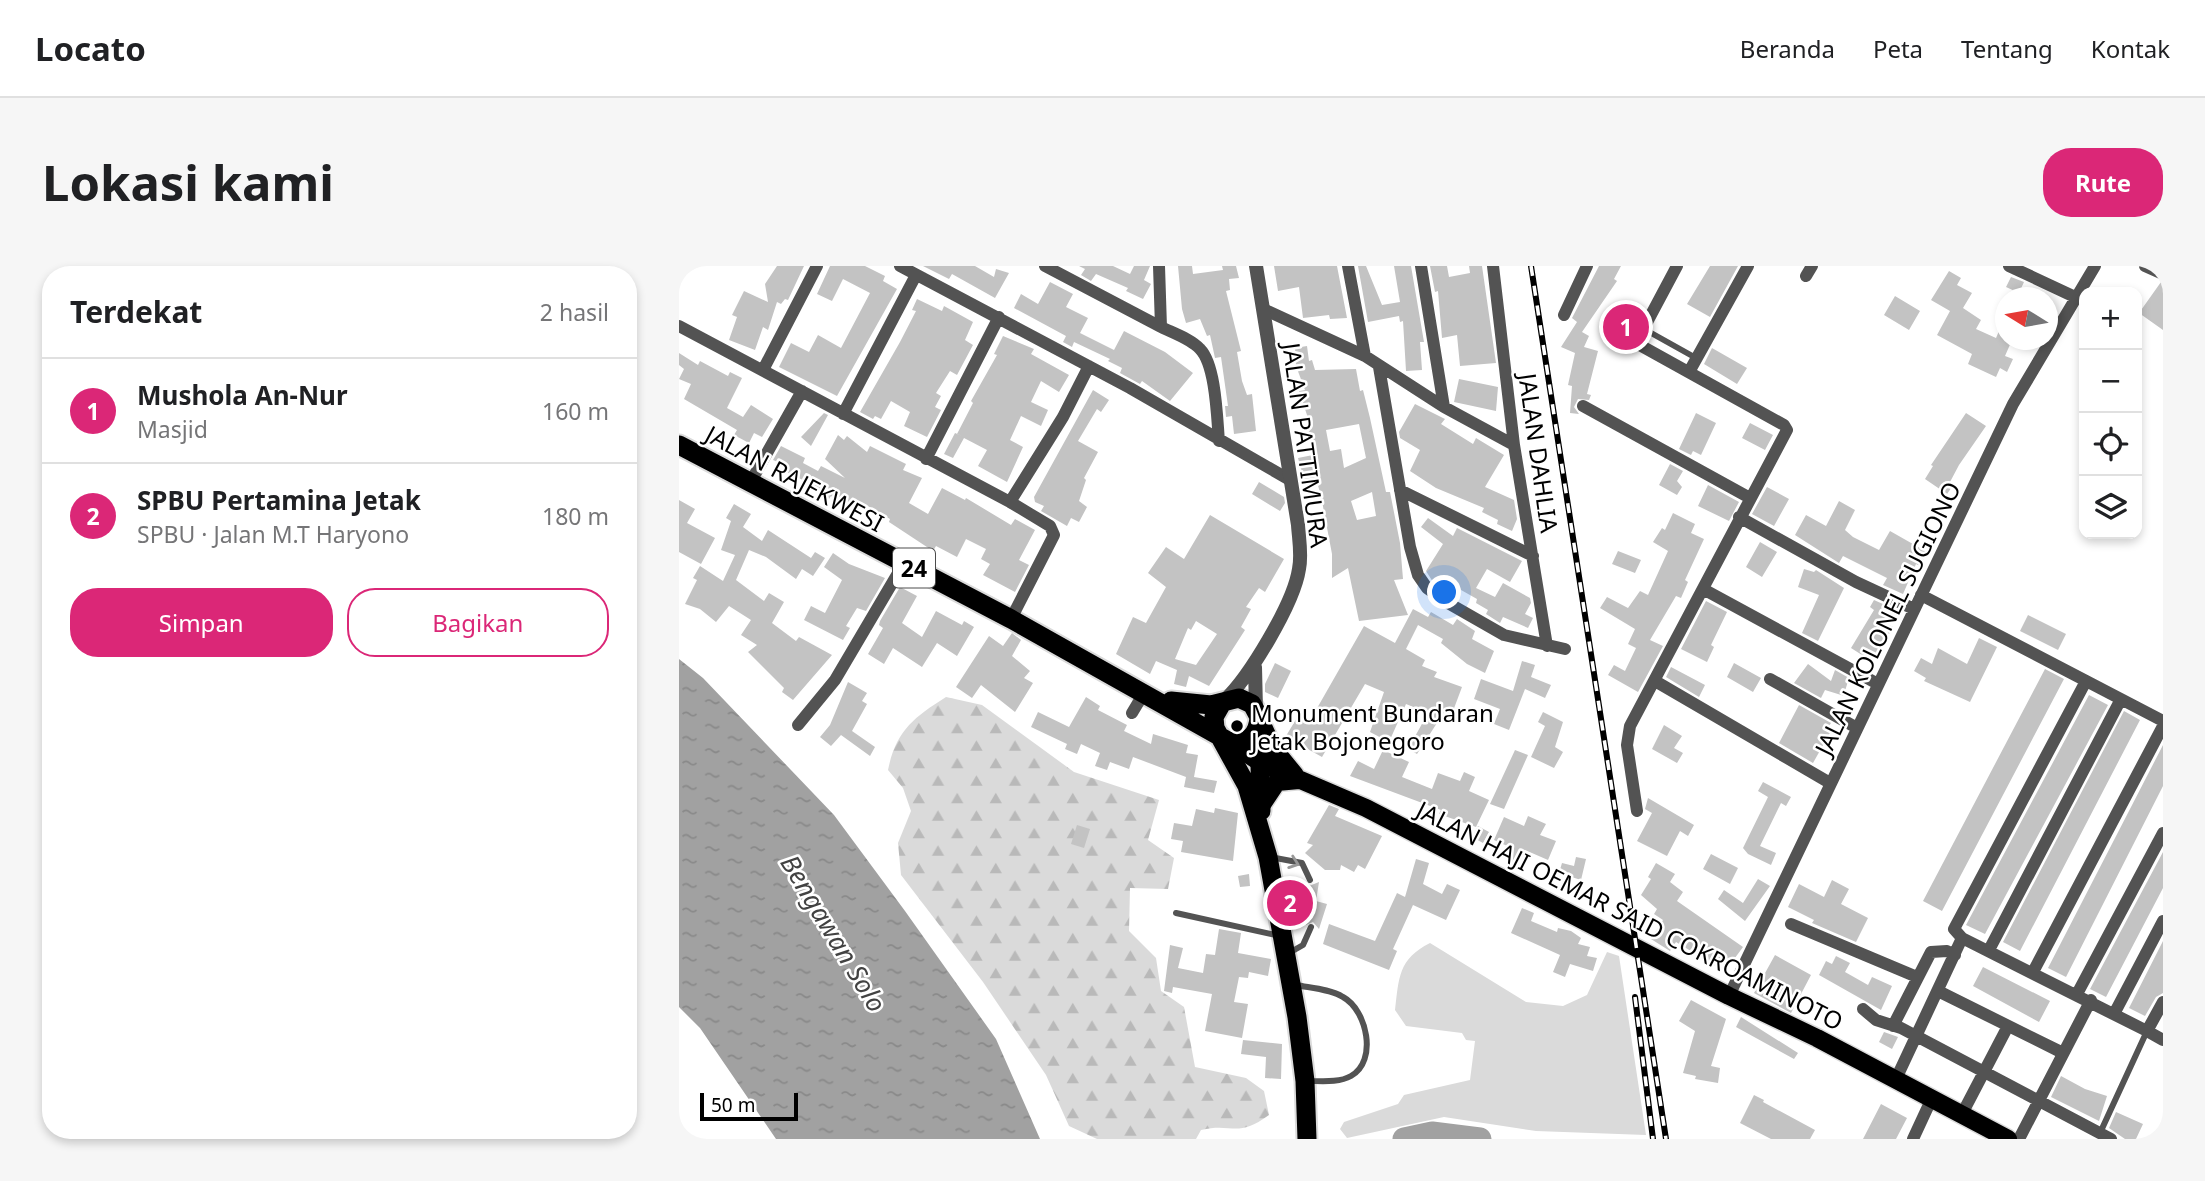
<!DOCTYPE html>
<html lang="id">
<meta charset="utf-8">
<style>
:root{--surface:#fff;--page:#f6f6f6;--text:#202124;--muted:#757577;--line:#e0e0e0;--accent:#db2777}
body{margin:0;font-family:"Noto Sans",sans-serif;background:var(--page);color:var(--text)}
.controls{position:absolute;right:21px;top:21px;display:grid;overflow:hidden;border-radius:14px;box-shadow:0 4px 10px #0003}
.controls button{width:63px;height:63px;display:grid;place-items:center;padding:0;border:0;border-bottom:2px solid var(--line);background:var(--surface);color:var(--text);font:35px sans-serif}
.compass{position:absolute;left:1316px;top:21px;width:63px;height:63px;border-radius:50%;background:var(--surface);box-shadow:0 4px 10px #0003;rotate:281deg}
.scale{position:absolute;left:21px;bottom:18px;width:98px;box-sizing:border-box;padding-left:7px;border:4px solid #000;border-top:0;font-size:19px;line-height:24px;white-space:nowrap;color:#000;-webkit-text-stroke:5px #fff;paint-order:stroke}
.you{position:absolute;left:766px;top:327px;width:24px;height:24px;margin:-18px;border:5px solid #fff;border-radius:50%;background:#1a73e8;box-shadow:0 0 0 10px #1a73e833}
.badge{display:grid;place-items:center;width:46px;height:46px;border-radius:50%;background:var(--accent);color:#fff;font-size:23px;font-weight:700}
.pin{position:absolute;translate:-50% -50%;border:4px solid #fff;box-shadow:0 2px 7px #0006}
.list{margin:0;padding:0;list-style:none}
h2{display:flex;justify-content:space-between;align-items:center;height:91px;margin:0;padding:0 28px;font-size:30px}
h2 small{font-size:23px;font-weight:400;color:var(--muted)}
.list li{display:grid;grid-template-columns:46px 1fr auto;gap:21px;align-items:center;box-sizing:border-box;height:105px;padding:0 28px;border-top:2px solid var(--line)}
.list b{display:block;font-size:26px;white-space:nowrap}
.list p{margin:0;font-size:23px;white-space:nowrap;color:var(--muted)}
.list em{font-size:23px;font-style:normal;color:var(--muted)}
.actions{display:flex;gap:14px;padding:21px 28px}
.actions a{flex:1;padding:16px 0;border:2px solid var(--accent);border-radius:28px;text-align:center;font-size:24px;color:var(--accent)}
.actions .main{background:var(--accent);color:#fff}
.icon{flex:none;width:38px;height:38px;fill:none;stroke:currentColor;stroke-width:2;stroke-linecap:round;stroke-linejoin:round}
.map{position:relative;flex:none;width:1484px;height:873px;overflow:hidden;border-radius:28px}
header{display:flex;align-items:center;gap:42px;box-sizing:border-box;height:98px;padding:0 35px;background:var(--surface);border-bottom:2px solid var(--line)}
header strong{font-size:33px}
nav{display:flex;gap:38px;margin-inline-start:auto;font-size:24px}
.intro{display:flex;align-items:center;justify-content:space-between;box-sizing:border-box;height:168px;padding:0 42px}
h1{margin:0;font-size:49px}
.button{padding:18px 32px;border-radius:28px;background:var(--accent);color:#fff;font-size:24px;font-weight:700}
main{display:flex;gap:42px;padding:0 42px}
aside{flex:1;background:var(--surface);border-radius:28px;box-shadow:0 4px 10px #0003}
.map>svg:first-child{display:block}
.grass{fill:#dadada}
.forest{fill:url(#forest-firs)}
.water{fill:url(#water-ripples)}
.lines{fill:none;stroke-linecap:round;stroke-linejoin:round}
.river{stroke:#a1a1a1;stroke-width:23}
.building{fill:#c3c3c3;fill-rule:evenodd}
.primary-casing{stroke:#dbdbdb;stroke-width:21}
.trunk-casing{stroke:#dbdbdb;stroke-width:23}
.service{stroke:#535353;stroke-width:6}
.minor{stroke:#535353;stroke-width:12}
.tertiary{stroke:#535353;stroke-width:14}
.primary{stroke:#000;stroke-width:18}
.trunk{stroke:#000;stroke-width:19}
.rail-casing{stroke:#000;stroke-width:6}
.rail{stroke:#fff;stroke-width:3.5;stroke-dasharray:10;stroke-linecap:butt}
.oneway{stroke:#989898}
.poi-dot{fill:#000;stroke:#fff;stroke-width:2.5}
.labels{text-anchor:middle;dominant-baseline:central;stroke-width:5;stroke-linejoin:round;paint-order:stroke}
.shield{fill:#fff;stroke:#4c4c4c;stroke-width:2}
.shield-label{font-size:23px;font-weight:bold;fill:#000}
.street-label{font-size:24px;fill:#000;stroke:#fff}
.poi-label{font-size:24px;fill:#000;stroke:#fff;text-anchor:start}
.water-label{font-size:26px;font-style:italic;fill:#424242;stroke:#fff}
</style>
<header>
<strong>Locato</strong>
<nav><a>Beranda</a><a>Peta</a><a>Tentang</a><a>Kontak</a></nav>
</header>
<div class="intro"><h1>Lokasi kami</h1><a class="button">Rute</a></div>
<main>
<aside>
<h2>Terdekat<small>2 hasil</small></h2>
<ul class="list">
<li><span class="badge">1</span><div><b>Mushola An-Nur</b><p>Masjid</p></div><em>160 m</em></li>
<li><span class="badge">2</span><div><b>SPBU Pertamina Jetak</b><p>SPBU · Jalan M.T Haryono</p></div><em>180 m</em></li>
</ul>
<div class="actions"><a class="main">Simpan</a><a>Bagikan</a></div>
</aside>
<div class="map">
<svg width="1484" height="873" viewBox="0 0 1484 873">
<defs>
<pattern id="forest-firs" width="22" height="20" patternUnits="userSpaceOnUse" patternTransform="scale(1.75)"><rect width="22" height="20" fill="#dadada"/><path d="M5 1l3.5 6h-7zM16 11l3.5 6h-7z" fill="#b9b9b9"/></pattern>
<pattern id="water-ripples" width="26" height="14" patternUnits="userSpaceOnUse" patternTransform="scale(1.75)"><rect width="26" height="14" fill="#a1a1a1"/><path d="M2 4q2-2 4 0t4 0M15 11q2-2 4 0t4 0" fill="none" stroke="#898989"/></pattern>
</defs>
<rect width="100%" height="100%" fill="#fff"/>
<path class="grass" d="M751 677 847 736 884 740 908 729 928 686 940 690 967 869 857 865 765 851 668 872 661 863 665 856 719 838 725 829 791 814 796 775 787 774 783 767 727 760 716 744C720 712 719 693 751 677Z"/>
<path class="forest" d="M267 431 303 439 395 506 480 534 469 574 495 592 489 623 451 622 450 665 477 692 482 725 505 741 516 801 567 812 585 825 590 849C557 873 554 856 522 864L517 873H418L390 860 367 809 304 716 222 609 219 577 232 545 224 522 209 504C217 465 234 452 267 431Z"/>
<path class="water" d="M0 393 24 412 155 549 226 645 317 773 361 873H97L21 762 0 741Z"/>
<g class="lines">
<path class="river" d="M725 873 753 867 801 873"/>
</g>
<path class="building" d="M98 0H125L109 34 106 33 102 38 98 36 89 64 84 61 76 84 50 74 58 51 53 49 65 25 89 36 86 18Z
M151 0H186L206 10 204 15 218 23 158 130 100 101 112 77 130 86 139 69 162 82 191 27 164 13 153 35 138 28Z
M244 0H296L315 11 317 3 330 7 316 32 273 8 270 13Z
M400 0H434L451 8 455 0H471L465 14 472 18 464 33 447 25 449 22 417 8 412 15 402 9 406 3Z
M499 0H513L514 8 544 4 543 0H557L560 12 550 13 551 24 547 25 562 85 558 86 563 115 568 129 573 128 577 165 555 168 553 150 547 151 546 140H549L542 91 536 92 531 69 528 70 521 53 507 57 503 43Z
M595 0H658L668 52 651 53 650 49 624 52 620 21 599 25Z
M679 0H687L703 39 721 36 715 0H732L745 76H741L743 104 727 105 724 55 721 56 720 50 689 56Z
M751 0H768L770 11 791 7 790 0H803L817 97 781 100 778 69 763 72 759 25 756 26Z
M920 0H942L935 13 938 15 903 66 910 70 905 81 919 85 908 128 912 129 910 134 899 133 895 141 900 148 891 147 893 120 889 119 896 87 882 81 898 56 893 52Z
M1031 0H1059L1031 51 1008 38Z
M1270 5 1282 12 1278 19 1293 27 1284 42 1302 54 1297 63 1317 72 1326 51V74H1333L1326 90 1334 93 1328 106 1321 102 1317 111 1289 98 1293 88 1258 69 1271 45 1252 34Z
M1332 11 1345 16 1340 27 1327 21Z
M371 16 394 28 387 41 409 52 401 67 435 84 445 65 486 86 514 107 491 135 463 115 461 118 441 107 443 102 429 95 431 93 395 76 393 81 384 76 387 70 335 42 342 28 359 38Z
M1482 16 1484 17V64L1460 47Z
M1216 30 1241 45 1230 64 1205 49Z
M238 33 263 45 265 40 294 56 286 74 294 79 278 109 271 105 257 127 262 130 256 141 262 144 248 171 225 160 231 146 212 135 202 153 196 150 194 153 181 146 221 76 237 45 233 44Z
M944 47 958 56 949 73 934 65Z
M324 70 355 83 352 88 390 109 380 126 362 115 352 136 369 144 362 160 342 150 331 174 344 181 328 216 299 200 308 184 285 172 274 192 265 188 276 167 283 170 278 168 294 137 292 135 318 89 315 88Z
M628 80 630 95 633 94 636 104 677 103 681 125 684 124 691 152 707 226H711L721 277 724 313 715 314 729 349 680 355 669 302 653 312V288L642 230 638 216 626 218 619 192 634 189 629 161H632L620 125 626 124 617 100 616 82ZM680 158 687 192 665 202 662 183 651 185 647 164ZM693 226 697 250 678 254 672 235Z
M1033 82 1068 102 1058 118 1025 98Z
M0 87 19 99 21 95 49 110 51 106 63 112 48 142 64 151 72 139 94 153 83 171 75 167 70 177 55 169 58 164 5 133 12 118 0 113 5 103 0 99Z
M780 113 819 121 817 145 775 136Z
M414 124 430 134 422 146 418 143 399 175 419 186 405 212 407 214 400 235 408 241 400 256 392 252 388 260 362 245 365 240 356 236 355 231Z
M736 138 766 153 762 158 794 178 797 172 825 189 806 221 835 234 838 253 833 265 818 258 819 254 803 246 805 242 757 222 731 205 741 184 721 172 720 166Z
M145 147 149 149 132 180 122 171Z
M1017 147 1037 157 1022 189 1014 185 1012 189 1000 183Z
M1287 147 1307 160 1280 199 1271 216 1275 218 1268 228 1246 213 1254 200 1252 199Z
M1071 157 1094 169 1086 184 1063 172Z
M159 169 165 174 168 170 188 186 191 180 227 198 224 204 243 212 230 237 249 248 263 222 286 234 287 232 332 259 336 253 356 264 340 294 350 299 336 326 304 309 311 298 302 293 307 283 287 273 278 291 257 280 254 285 210 256 211 253 182 236 176 246 152 230 150 233 126 220 128 216 103 204 106 199 94 194 102 180 126 192 124 197 139 205 142 200 166 212 146 193Z
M991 198 1004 205 998 215 1003 221 998 229 980 219Z
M580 216 605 231 606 237 601 245 573 228Z
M1029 219 1060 236 1050 255 1019 240Z
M1088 221 1110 233 1095 260 1073 248Z
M0 234 16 243 8 257 36 272 22 298 0 286Z
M1160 235 1176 244 1166 264 1174 271 1200 284 1211 265 1248 286 1241 300 1237 298 1224 328 1204 319 1208 312 1164 290 1160 297 1116 269 1127 249 1147 260Z
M55 238 72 248 64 261 83 275 89 264 132 292 136 286 146 292 134 310 123 303 117 313 87 291 70 284 57 314 85 335 90 327 105 336 93 357 117 375 120 371 153 389 114 434 103 426 105 422 69 386 78 379 62 369 72 354 50 340 37 356 21 343 6 338 18 314 14 312 21 300 44 315 56 289 42 284 52 255 47 252Z
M994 247 1016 258 1012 267 1025 273 1006 314 1009 316 1002 332 997 330 971 374 984 380 959 426 929 409 935 399 946 405 957 382 949 378 956 363 921 342 928 331 949 342 961 325 969 329 989 285 974 276 983 262 986 264Z
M531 249 605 293 586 326 580 322 567 341 572 343 562 361 566 364 530 420 510 410 507 421 495 418 498 404 477 395 471 408 437 388 454 351 467 357 487 321 469 307 487 281 505 293ZM517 355 538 368 517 399 496 393 509 362 512 364Z
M749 252 774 270 778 262 843 295 831 316 808 303 797 322 816 331 824 317 851 332 852 337 846 348 854 352 849 362 824 351 821 357 807 348 809 344 797 337 798 333 775 320 774 323 761 315 759 319 754 316 747 305 764 278 742 261Z
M1081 276 1098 286 1083 311 1067 301Z
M939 285 962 294 956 307 933 298Z
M154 287 170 298 206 312 187 345 178 342 167 360 171 362 164 374 125 354 132 340 146 347 163 314 145 301Z
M1125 303 1135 306 1137 304 1165 322 1139 375 1123 367 1140 329 1119 321Z
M221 321 238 330 223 357 243 371 257 345 283 359 285 355 295 361 278 390 258 377 243 401 214 382 205 398 189 388 204 362 200 359 201 355Z
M1195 334 1215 343 1206 357 1214 361 1194 396 1172 382 1195 344 1191 341Z
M1027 335 1048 346 1032 379 1035 381 1028 396 1002 383Z
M734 343 749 351 752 346 774 359 778 353 796 365 793 373 815 385 806 407 788 398 762 377 764 373 739 359 727 383 746 394 743 400 758 406 755 411 783 421 774 445 767 443 738 488 729 483 749 447 727 438 710 476 691 466 705 426 686 418 643 491 616 476 612 481 604 475 619 450 629 458 685 360 716 377Z
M1349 349 1387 368 1379 384 1341 365Z
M333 367 342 374 333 390 351 405 345 412 354 417 336 446 302 419 293 432 277 421 310 370 324 380Z
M1300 372 1318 381 1291 436 1245 415 1247 412 1235 405 1242 392 1253 398 1259 382 1288 398Z
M843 395 856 399 852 411 872 419 866 432 846 423 830 464 815 458 821 443 795 433 802 413 834 425Z
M596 397 612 405 599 432 586 426V418Z
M1055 397 1082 412 1074 426 1048 411Z
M1129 398 1152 415 1156 404 1170 412 1166 425 1175 433 1146 424 1142 432 1115 417Z
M992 401 1026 419 1020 431 987 411Z
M1366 403 1385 413 1263 645 1244 635Z
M169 416 188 427 183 435 188 438 173 465 196 481 191 490 162 469 152 480 141 471 151 459Z
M1410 429 1429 439 1306 668 1287 659Z
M407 431 421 440 419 444 448 459 445 465 472 478 474 468 509 479 507 487 519 489 515 511 538 515 535 527 505 521 507 511 454 491 450 503 431 496 428 504 416 500 421 487 402 478 398 488 386 483 388 478 352 461 359 446 390 461Z
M1120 439 1152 457 1148 463 1152 465 1134 497 1100 477Z
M1445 445 1461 454 1341 685 1324 676Z
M864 446 884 456 876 481 884 486 875 502 852 491 866 460 859 456Z
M985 459 1003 470 995 482 1004 487 998 497 973 483Z
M1484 479V520L1387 711 1369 702Z
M704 484 730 496 723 511 753 523 759 507 781 515 785 506 796 511 790 525 810 534 797 561 760 548 762 544 671 510 679 495 695 503Z
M836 484 849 489 825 543 811 538Z
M1084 516 1112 531 1107 540 1102 537 1081 580 1097 587 1092 599 1069 588 1064 582 1089 531 1079 525Z
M969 532 1015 559 1009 570 1001 565 988 590 958 575 973 547 966 543Z
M650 539 660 543 656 550 703 570 686 603 679 599 675 606 662 599 661 604H646L626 587 634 579 628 577Z
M536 542 559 547 554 595 502 586 504 575 492 573 495 557 513 560 517 543 535 547Z
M849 550 867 558 861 569 877 575 869 594 846 584 837 601 828 595 835 583 815 574 825 551 845 560Z
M398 559 411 563 405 582 392 578Z
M799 560 810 566 804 577 793 571Z
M1484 586V622L1427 731 1411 723Z
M1032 588 1059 602 1051 618 1024 603Z
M897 591 907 593 902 614 880 607 883 597 895 600Z
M737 593 750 597 744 618 763 628 768 618 781 624 767 654 734 639 714 683 718 685 710 704 644 678 650 658 696 675 718 627 726 631Z
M977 597 996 608 991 616 1004 626 998 635 1064 681 1053 696 1046 691 1040 702 997 676 991 685 972 673 984 654 975 648 978 643 962 629 972 613 969 611Z
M570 608 571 620 561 621 559 610Z
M620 612 630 620 640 616 637 635 648 638 640 663 634 656 627 659 619 657 623 638 613 635Z
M1079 613 1091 620 1066 655 1039 633 1045 624 1064 637Z
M1153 614 1170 623 1162 638 1189 652 1177 676 1133 657 1135 654 1109 641 1120 618 1145 631Z
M843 642 855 647 852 655 878 666 879 662 892 665 902 672 899 678 911 681 908 690 918 692 914 705 891 698 886 711 874 706 881 689 832 667Z
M540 663 562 667 559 687 592 693 589 710 570 706 569 712 560 711 555 736 569 738 563 772 526 765 533 728 494 721 493 727 485 725 491 679 504 682 499 702 524 707 527 688 536 689Z
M1484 675V727L1477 731 1466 750 1450 742Z
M1096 689 1132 709 1112 747 1075 727Z
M1157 690 1171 697 1166 706 1189 719 1193 711 1213 720 1202 744 1140 709 1147 695 1153 698Z
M1304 701 1371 735 1360 756 1294 720Z
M1012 734 1047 753 1032 800 1041 802 1039 817 1016 813 1017 810 1004 807 1016 765 1000 755Z
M1062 751 1119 787 1115 793 1057 761Z
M1205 766 1219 771 1213 783 1200 776Z
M564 774 603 778 602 813 586 812 587 791 562 788Z
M1382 810 1406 823 1428 830 1420 855 1372 831Z
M1075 829 1085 834 1084 836 1136 864 1131 873H1092L1061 857Z
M1202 838 1228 852 1217 873H1184Z
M1437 846 1464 858 1457 873H1446L1430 862Z"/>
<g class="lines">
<defs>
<path id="primary" d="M582 456 594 482 616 509
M549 475 582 497 687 542 1050 730 1138 772 1329 873
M582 540 598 516 620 514"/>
<path id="trunk" d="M0 179 332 353 549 475C567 480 579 470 580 451
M492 435 532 439 560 432 573 438 580 451 582 545
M543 437 535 451 536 462 568 520 589 591 618 751 626 815 628 873"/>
</defs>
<use href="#primary" class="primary-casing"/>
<use href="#trunk" class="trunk-casing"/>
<path class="service" d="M965 63 1017 92
M591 591 623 597 631 614
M497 647 601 670
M610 687 624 679 632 661
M617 719C632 722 651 723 664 731 688 744 699 795 672 810 660 817 642 815 629 815
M1421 867 1468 765"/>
<path class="minor" d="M221 0 451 122 611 214
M366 0 482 61
M480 0 482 61C494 67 512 73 521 83 537 99 538 153 540 175
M669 0 686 90 765 141 742 0
M814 0 835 179 868 380
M1330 0 1396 31
M1466 0 1484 8
M1127 10 1133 0
M584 43 686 90
M885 49 908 0
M0 60 331 236 371 260 375 269 332 353
M700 101 731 281 739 309 748 322 769 337 825 369 886 383
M84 104 138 0
M1010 106 1069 0
M904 140 1071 232
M765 141 835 179
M164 148 237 9
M247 193 320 51
M71 217 123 125
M721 224 854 290
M331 236 384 151 410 100
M1060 251 1177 316 1235 343
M1024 323 1199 418
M1242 329 1484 455
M1091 413 1178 462
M976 415 1151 517
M1407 415 1275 663 1283 672 1468 765 1484 736
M453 447 465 427
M119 459 156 414 225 297
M958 545 948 479 951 460 1108 164 1105 159 957 77 998 0
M1112 658 1238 711
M1310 684 1442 433
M1354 706 1484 460
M1259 725 1384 787
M1398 728 1484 567
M1050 730 1334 138 1416 0
M1184 743 1197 754 1222 762 1432 873
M1435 748 1484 655
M1214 760 1252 686 1268 685 1276 689
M1468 765 1484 774
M1217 813 1283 672
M1283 848 1329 760
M1234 873 1253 832
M1340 873 1412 734"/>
<path class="tertiary" d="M576 401 577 444
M545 435C570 412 615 337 620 303 623 289 620 274 619 259L577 0"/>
<use href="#primary" class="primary"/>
<use href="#trunk" class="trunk"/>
<defs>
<path id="rail" d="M852 0 987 873
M956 731 974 873"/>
</defs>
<use href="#rail" class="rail-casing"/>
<use href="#rail" class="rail"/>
</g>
<defs><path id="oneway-chevron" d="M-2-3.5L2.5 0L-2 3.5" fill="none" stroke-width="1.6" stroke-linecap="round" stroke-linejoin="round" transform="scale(1.75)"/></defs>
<use class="oneway" href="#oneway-chevron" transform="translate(615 597) rotate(19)"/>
<circle class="poi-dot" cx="558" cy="460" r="7"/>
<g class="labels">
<rect class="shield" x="214" y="282.5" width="42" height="39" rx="5"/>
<g class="shield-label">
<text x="235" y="302">24</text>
</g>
<g class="street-label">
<text transform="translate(627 179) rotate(82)">JALAN PATTIMURA</text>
<text transform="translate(860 187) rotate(82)">JALAN DAHLIA</text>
<text transform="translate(116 212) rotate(28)">JALAN RAJEKWESI</text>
<text transform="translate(1208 352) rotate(-64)">JALAN KOLONEL SUGIONO</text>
<text transform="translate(951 649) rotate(27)">JALAN HAJI OEMAR SAID COKROAMINOTO</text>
</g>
<g class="poi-label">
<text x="572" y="446">Monument Bundaran<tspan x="572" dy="28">Jetak Bojonegoro</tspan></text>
</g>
<g class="water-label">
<text transform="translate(155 667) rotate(59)">Bengawan Solo</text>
</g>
</g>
</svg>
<div class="controls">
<button>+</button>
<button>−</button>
<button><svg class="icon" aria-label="locate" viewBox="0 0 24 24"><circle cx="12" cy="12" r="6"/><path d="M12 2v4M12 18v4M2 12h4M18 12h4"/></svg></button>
<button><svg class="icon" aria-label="layers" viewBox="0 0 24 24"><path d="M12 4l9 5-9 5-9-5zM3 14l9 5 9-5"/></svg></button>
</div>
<svg class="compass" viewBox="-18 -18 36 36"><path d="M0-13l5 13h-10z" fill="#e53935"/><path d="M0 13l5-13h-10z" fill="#757577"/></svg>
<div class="scale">50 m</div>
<div class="you"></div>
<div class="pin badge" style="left:947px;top:61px">1</div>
<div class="pin badge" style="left:611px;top:637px">2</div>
</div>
</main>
